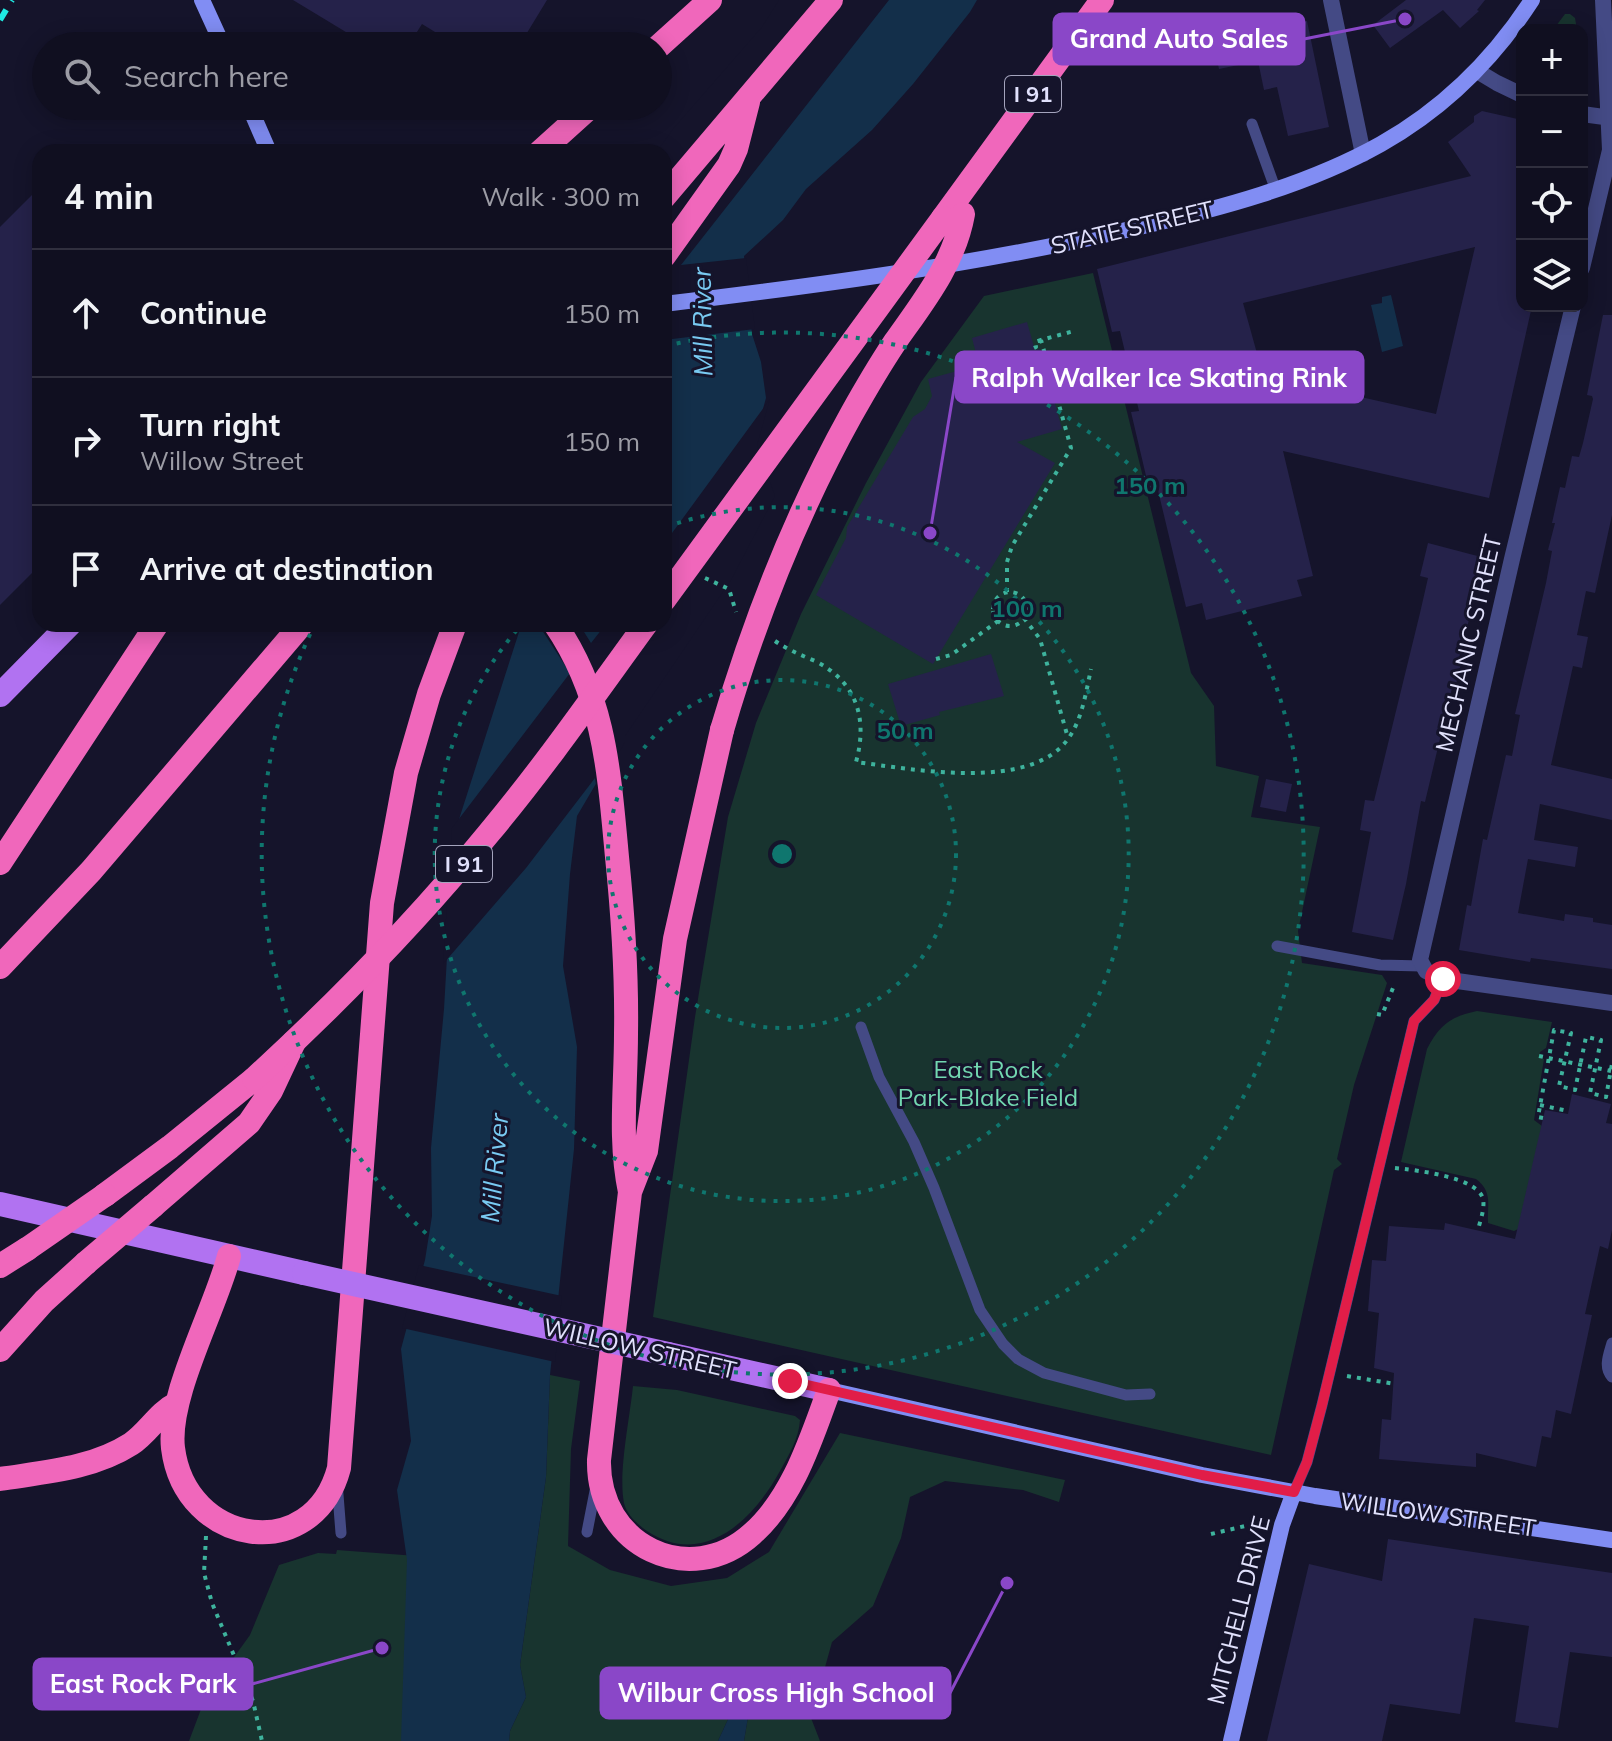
<!DOCTYPE html>
<meta charset="utf-8">
<style>
:root{--surface:#100f20;--page:#191829;--text:#f1f3f6;--muted:#9c9ca5;--line:#302f3e}
body{margin:0;font-family:Mulish,sans-serif;background:var(--page);color:var(--text)}
.controls{position:absolute;right:24px;top:24px;display:grid;overflow:hidden;border-radius:16px;box-shadow:0 4px 20px #0003}
.controls button{width:72px;height:72px;display:grid;place-items:center;padding:0;border:0;border-bottom:2px solid var(--line);background:var(--surface);color:var(--text);font:40px sans-serif}
.stop{position:absolute;width:24px;height:24px;margin:-18px;border:6px solid #e11d48;border-radius:50%;background:#fff}
.stop.end{background:#e11d48;border-color:#fff;box-shadow:0 2px 8px #0008}
.list{margin:0;padding:0;list-style:none}
h2{display:flex;justify-content:space-between;align-items:center;height:104px;margin:0;padding:0 32px;font-size:34px}
h2 small{font-size:26px;font-weight:400;color:var(--muted)}
.list li{display:grid;grid-template-columns:52px 1fr auto;gap:24px;align-items:center;box-sizing:border-box;height:128px;padding:0 32px;border-top:2px solid var(--line)}
.list b{display:block;font-size:30px;white-space:nowrap}
.list p{margin:0;font-size:26px;white-space:nowrap;color:var(--muted)}
.list em{font-size:26px;font-style:normal;color:var(--muted)}
.icon{flex:none;width:44px;height:44px;fill:none;stroke:currentColor;stroke-width:2;stroke-linecap:round;stroke-linejoin:round}
.map{position:relative;flex:none;width:1612px;height:1741px;overflow:hidden}
.search{position:absolute;background:var(--surface);box-shadow:0 4px 20px #0003;left:32px;top:32px;width:640px;height:88px;display:flex;align-items:center;gap:20px;box-sizing:border-box;padding:0 28px;border-radius:44px;color:var(--muted);font-size:30px}
.panel{position:absolute;background:var(--surface);box-shadow:0 4px 20px #0003;left:32px;top:144px;width:640px;height:488px;border-radius:24px}
.map>svg:first-child{display:block}
.green{fill:#18342f}
.water{fill:#132f4a}
.pier{fill:#15142b}
.building{fill:#25224a;fill-rule:evenodd}
.lines{fill:none;stroke-linecap:round;stroke-linejoin:round}
.path{stroke:#3eb39d;stroke-width:4;stroke-dasharray:4 6;stroke-linecap:butt}
.lane{stroke:#444a85;stroke-width:11}
.street{stroke:#444a85;stroke-width:16}
.secondary{stroke:#818df3;stroke-width:16}
.primary{stroke:#b172f1;stroke-width:24}
.highway{stroke:#f067bb;stroke-width:24}
.rail{stroke:#1fe9e3;stroke-width:6;stroke-dasharray:12 10;stroke-linecap:butt}
.primary-bridge{stroke:#b172f1;stroke-width:24}
.highway-bridge{stroke:#f067bb;stroke-width:24}
.route{stroke:#e11d48;stroke-width:10}
.ring{fill:none;stroke:#0f766e;stroke-width:4;stroke-dasharray:4 8}
.labels{text-anchor:middle;dominant-baseline:central;stroke-width:6;stroke-linejoin:round;paint-order:stroke}
.shield{fill:#15142b;stroke:#a4a4bd;stroke-width:2}
.shield-label{font-size:22px;font-weight:bold;fill:#e1e1fc}
.street-label{font-size:24px;fill:#e1e1fc;stroke:#15142b}
.park-label{font-size:24px;fill:#72d7b0;stroke:#15142b}
.water-label{font-size:26px;font-style:italic;fill:#79caf2;stroke:#15142b}
.centre{fill:#0f766e;stroke:#15142b;stroke-width:4}
.ring-label{font-size:24px;text-anchor:middle;font-weight:bold;fill:#0f766e;stroke:#15142b;stroke-width:6;stroke-linejoin:round;paint-order:stroke}
.leader{fill:none;stroke:#8a47c8;stroke-width:3}
.callout-dot{fill:#8a47c8;stroke:#15142b;stroke-width:3}
.callout{fill:#8a47c8;stroke:#8a47c8;stroke-width:3}
.callout-label{font-size:26px;text-anchor:middle;font-weight:bold;fill:#fff}
</style>
<div class="map">
<svg width="1612" height="1741" viewBox="0 0 1612 1741">
<rect width="100%" height="100%" fill="#15142b"/>
<path class="green" d="M1565 14H1570L1575 18 1577 30H1553Z
M1093 273 1191 673 1214 706 1216 766 1259 776 1251 817 1320 827 1298 931 1302 963 1382 975 1387 983 1354 1085 1337 1159 1342 1164 1334 1170 1271 1455 653 1317 695 1017 728 817 756 723 801 614 866 483 921 382 984 296Z
M1477 1011 1552 1022 1546 1048 1540 1052 1539 1058 1544 1059 1534 1120 1542 1126 1518 1229 1514 1231 1488 1223C1487 1204 1493 1192 1476 1179L1401 1162 1427 1049C1439 1025 1452 1016 1477 1011Z
M550 1375 580 1381 571 1449 568 1546 610 1570 671 1586 727 1578 769 1552 840 1433 1065 1480 1059 1502 1023 1490 945 1481 910 1497 901 1538 873 1606 832 1642 811 1718 820 1741H744L749 1711 747 1701 737 1700 718 1741H509L510 1731 526 1697 520 1665 546 1477Z
M633 1386 677 1390 795 1416 800 1420C799 1438 789 1455 780 1471 754 1519 704 1569 647 1531 637 1524 627 1515 624 1503 618 1473 630 1417 633 1386Z
M337 1550 430 1557 434 1741H189L206 1696 250 1635 279 1565 318 1553 336 1554Z"/>
<path class="water" d="M781 0H977L970 12 913 84 872 130 806 189 783 220 744 256 752 334 761 362 766 398 753 445 654 685 577 816 570 874 563 966 577 1047 574 1149 550 1375 546 1477 520 1665 526 1697 510 1731 509 1741H401L407 1560 397 1490 411 1441 401 1349 425 1260 432 1216 431 1148 444 1009 454 835 519 632 527 624H664V152L766 29Z
M1391 295 1403 346 1382 352 1371 305 1382 303V297Z
M737 1700 747 1701 749 1711 744 1741H718Z"/>
<path class="pier" d="M779 0H889L681 265 746 258 755 329 664 340V152H658V150L673 129 762 27Z
M770 399 757 445 775 496 731 580 625 736V742L597 791 595 778 526 868 443 964 452 828 570 673 538 624H579L591 643 606 624H664V544Z
M419 1265 562 1296 555 1362 402 1328Z"/>
<path class="building" d="M293 0H547L519 46H458L422 24 408 46H369Z
M1406 0H1485L1477 10 1479 11 1460 28 1443 10 1390 48 1373 25Z
M1307 21 1329 127 1288 136 1277 87 1264 90 1258 61 1219 69 1214 46 1253 37 1252 32Z
M1482 111 1522 120V306H1532L1489 498 1283 451 1313 576 1297 580 1302 596 1206 620 1202 603 1186 607 1155 478 1147 480 1131 412 1139 411 1120 331 1112 332 1097 269 1471 176 1448 142 1474 122V116ZM1475 247 1436 414 1263 375 1243 303Z
M40 187V565L0 605V227Z
M1603 315H1612V515L1595 593 1586 591 1577 635 1588 637 1582 668 1573 666 1551 765 1612 779V820L1540 804 1534 840 1578 847 1575 867 1528 859 1518 913 1564 921 1565 914 1593 918V922L1612 925V969L1531 958 1530 962 1459 950 1467 905 1471 906 1483 839 1487 840 1506 755 1512 756 1520 715 1515 714 1546 583 1552 551 1548 550 1555 523H1552L1560 487 1565 488 1572 456 1579 457 1583 443 1593 399 1592 396 1587 395Z
M1027 322 1035 350 1040 349 1062 429 1017 442 1055 463 933 664 816 595 846 538 847 527 913 417 925 409 932 396 928 379 979 365 972 338Z
M1428 543 1485 558 1458 662 1461 663 1455 689 1452 688 1425 802 1421 801 1406 884 1393 940 1352 932 1371 832 1360 830 1365 800 1374 801 1420 613 1428 578 1420 576Z
M991 654 1004 696 939 712 940 715 901 726 888 684Z
M1266 779 1292 784 1286 812 1260 807Z
M1572 1094 1611 1104 1606 1123 1612 1124V1230L1608 1249 1600 1246 1585 1314 1592 1315 1571 1414 1556 1410 1551 1438 1542 1436 1536 1467 1476 1453V1467L1379 1459 1382 1419 1391 1420 1394 1373 1374 1368 1379 1313 1368 1311 1372 1260 1386 1261 1389 1226 1444 1230 1445 1223 1515 1239 1545 1110 1568 1114Z
M1388 1539 1612 1573V1657L1570 1652 1558 1728 1515 1722 1529 1626 1474 1618 1460 1714 1390 1704 1382 1741H1267L1309 1564 1382 1581Z"/>
<g class="lines">
<path class="path" d="M340 43 344 35
M1034 348 1036 347 1035 342 1041 340
M705 578 729 589 736 612
M993 609a17 17 0 1 1 34 0a17 17 0 1 1-34 0Z
M1007 592V562L1012 546 1071 448 1041 340 1074 331
M1024 618 1040 639 1068 738
M775 641C788 650 801 655 815 661 857 682 868 719 856 762 912 769 1030 792 1068 739 1082 720 1086 692 1091 669
M936 659 951 655 998 621
M1377 1014 1382 1015 1395 983
M1539 1056 1611 1071
M1540 1105 1568 1111
M1543 1118 1538 1117 1554 1030 1571 1033 1559 1086 1575 1090 1586 1037 1601 1040 1590 1093 1606 1097 1612 1064
M1395 1168C1415 1170 1478 1177 1483 1199 1485 1209 1480 1221 1478 1230
M1347 1376 1395 1384
M1211 1534 1258 1523
M206 1536 204 1573 212 1603 253 1701 262 1741"/>
<path class="lane" d="M1252 124 1275 188
M1277 946 1380 965 1422 966
M861 1027 879 1077 914 1142 934 1188 980 1310 1003 1344 1018 1359 1044 1373 1126 1395 1150 1394
M1612 1343C1609 1354 1603 1367 1612 1377
M337 1482 341 1533
M1294 1492 1307 1462 1322 1405 1414 1021 1434 1000 1443 979
M587 1532 596 1486"/>
<path class="street" d="M1331 0 1363 154
M1477 71 1497 83 1522 95
M1582 114 1612 118
M1582 268 1610 150 1603 0
M1573 306 1512 559 1420 960 1426 971 1443 979 1612 1003"/>
<path class="secondary" d="M202 0 223 46
M249 106 269 152
M664 304C822 285 980 264 1135 228 1218 209 1306 186 1381 144 1443 109 1493 60 1532 0
M829 1390 1202 1475 1315 1496 1612 1540
M1231 1741 1282 1525 1294 1492"/>
<path class="primary" d="M0 695 70 624
M0 1204 304 1273
M668 1354 829 1390"/>
<path class="highway" d="M658 47 710 0
M540 152 591 106
M664 197 831 0
M943 218 1102 0
M664 256 729 165 736 149 748 102
M555 624C605 697 609 772 617 857 623 916 627 975 626 1034 626 1087 619 1140 630 1192
M722 730 675 939 646 1151 630 1192 599 1460C597 1546 690 1590 752 1534 793 1498 811 1439 829 1390
M0 863 157 624
M0 967 91 871 302 624
M105 1195 170 1147 254 1079
M153 1206 249 1123 271 1091 294 1042
M229 1256C215 1310 167 1396 173 1448 185 1546 313 1566 339 1468L382 903 406 773 429 694 455 624
M0 1266 27 1249
M0 1350 44 1301 86 1263
M0 1479C44 1472 92 1469 131 1444 148 1433 158 1413 176 1404"/>
<path class="rail" d="M0 20 12 0"/>
<path class="primary-bridge" d="M304 1273 668 1354"/>
<path class="highway-bridge" d="M664 600 943 218
M722 730C754 621 796 514 851 415 865 390 879 366 895 342 923 302 954 264 963 214
M254 1079C338 1002 417 921 489 833 545 766 595 694 646 624
M27 1249 105 1195
M86 1263 153 1206"/>
</g>
<g class="lines">
<path class="route" d="M790 1381 1202 1475 1294 1492 1307 1462 1322 1405 1414 1021 1434 1000 1443 979"/>
</g>
<g class="ring">
<circle cx="782" cy="854" r="174"/>
<path d="M666 527A347 347 0 1 1 522 624"/>
<path d="M665 346A521 521 0 1 1 314 626"/>
</g>
<g class="labels">
<g class="shield">
<rect x="1005" y="76" width="56" height="36" rx="6"/>
<rect x="436" y="846" width="56" height="36" rx="6"/>
</g>
<g class="shield-label">
<text x="1033" y="94">I 91</text>
<text x="464" y="864">I 91</text>
</g>
<g class="street-label">
<text transform="translate(1132 227) rotate(-13)">STATE STREET</text>
<text transform="translate(1468 643) rotate(-77)">MECHANIC STREET</text>
<text transform="translate(640 1348) rotate(13)">WILLOW STREET</text>
<text transform="translate(1438 1514) rotate(8)">WILLOW STREET</text>
<text transform="translate(1238 1610) rotate(-76)">MITCHELL DRIVE</text>
</g>
<g class="park-label">
<text x="988" y="1069">East Rock<tspan x="988" dy="28">Park-Blake Field</tspan></text>
</g>
<g class="water-label">
<text transform="translate(702 322) rotate(-91)">Mill River</text>
<text transform="translate(494 1168) rotate(-85)">Mill River</text>
</g>
</g>
<circle cx="782" cy="854" r="12" class="centre"/>
<g class="ring-label">
<text x="1150" y="494">150 m</text>
<text x="1027" y="617">100 m</text>
<text x="905" y="739">50 m</text>
</g>
<path class="leader" d="M1405 19L1304 39M930 533L956 377M382 1648L252 1684M1007 1583L950 1693"/>
<g class="callout-dot">
<circle cx="1405" cy="19" r="8"/>
<circle cx="930" cy="533" r="8"/>
<circle cx="382" cy="1648" r="8"/>
<circle cx="1007" cy="1583" r="8"/>
</g>
<g class="callout">
<rect x="1054" y="14" width="250" height="50" rx="8"/>
<rect x="956" y="352" width="407" height="50" rx="8"/>
<rect x="34" y="1659" width="218" height="50" rx="8"/>
<rect x="601" y="1668" width="349" height="50" rx="8"/>
</g>
<g class="callout-label">
<text x="1179" y="48">Grand Auto Sales</text>
<text x="1159" y="387">Ralph Walker Ice Skating Rink</text>
<text x="143" y="1693">East Rock Park</text>
<text x="776" y="1702">Wilbur Cross High School</text>
</g>
</svg>
<div class="controls">
<button>+</button>
<button>−</button>
<button><svg class="icon" aria-label="locate" viewBox="0 0 24 24"><circle cx="12" cy="12" r="6"/><path d="M12 2v4M12 18v4M2 12h4M18 12h4"/></svg></button>
<button><svg class="icon" aria-label="layers" viewBox="0 0 24 24"><path d="M12 4l9 5-9 5-9-5zM3 14l9 5 9-5"/></svg></button>
</div>
<div class="stop" style="left:1443px;top:979px"></div>
<div class="stop end" style="left:790px;top:1381px"></div>
<div class="search"><svg class="icon" aria-label="search" viewBox="0 0 24 24"><circle cx="10" cy="10" r="6"/><path d="M15 15l6 6"/></svg>Search here</div>
<section class="panel">
<h2>4 min<small>Walk · 300 m</small></h2>
<ul class="list">
<li><svg class="icon" aria-label="ahead" viewBox="0 0 24 24"><path d="M12 20V5M6 11l6-6 6 6"/></svg><div><b>Continue</b></div><em>150 m</em></li>
<li><svg class="icon" aria-label="right" viewBox="0 0 24 24"><path d="M7 20v-9h11M14 6l5 5-5 5"/></svg><div><b>Turn right</b><p>Willow Street</p></div><em>150 m</em></li>
<li><svg class="icon" aria-label="arrive" viewBox="0 0 24 24"><path d="M6 21V4h12l-3 4 3 4H6"/></svg><div><b>Arrive at destination</b></div></li>
</ul>
</section>
</div>
